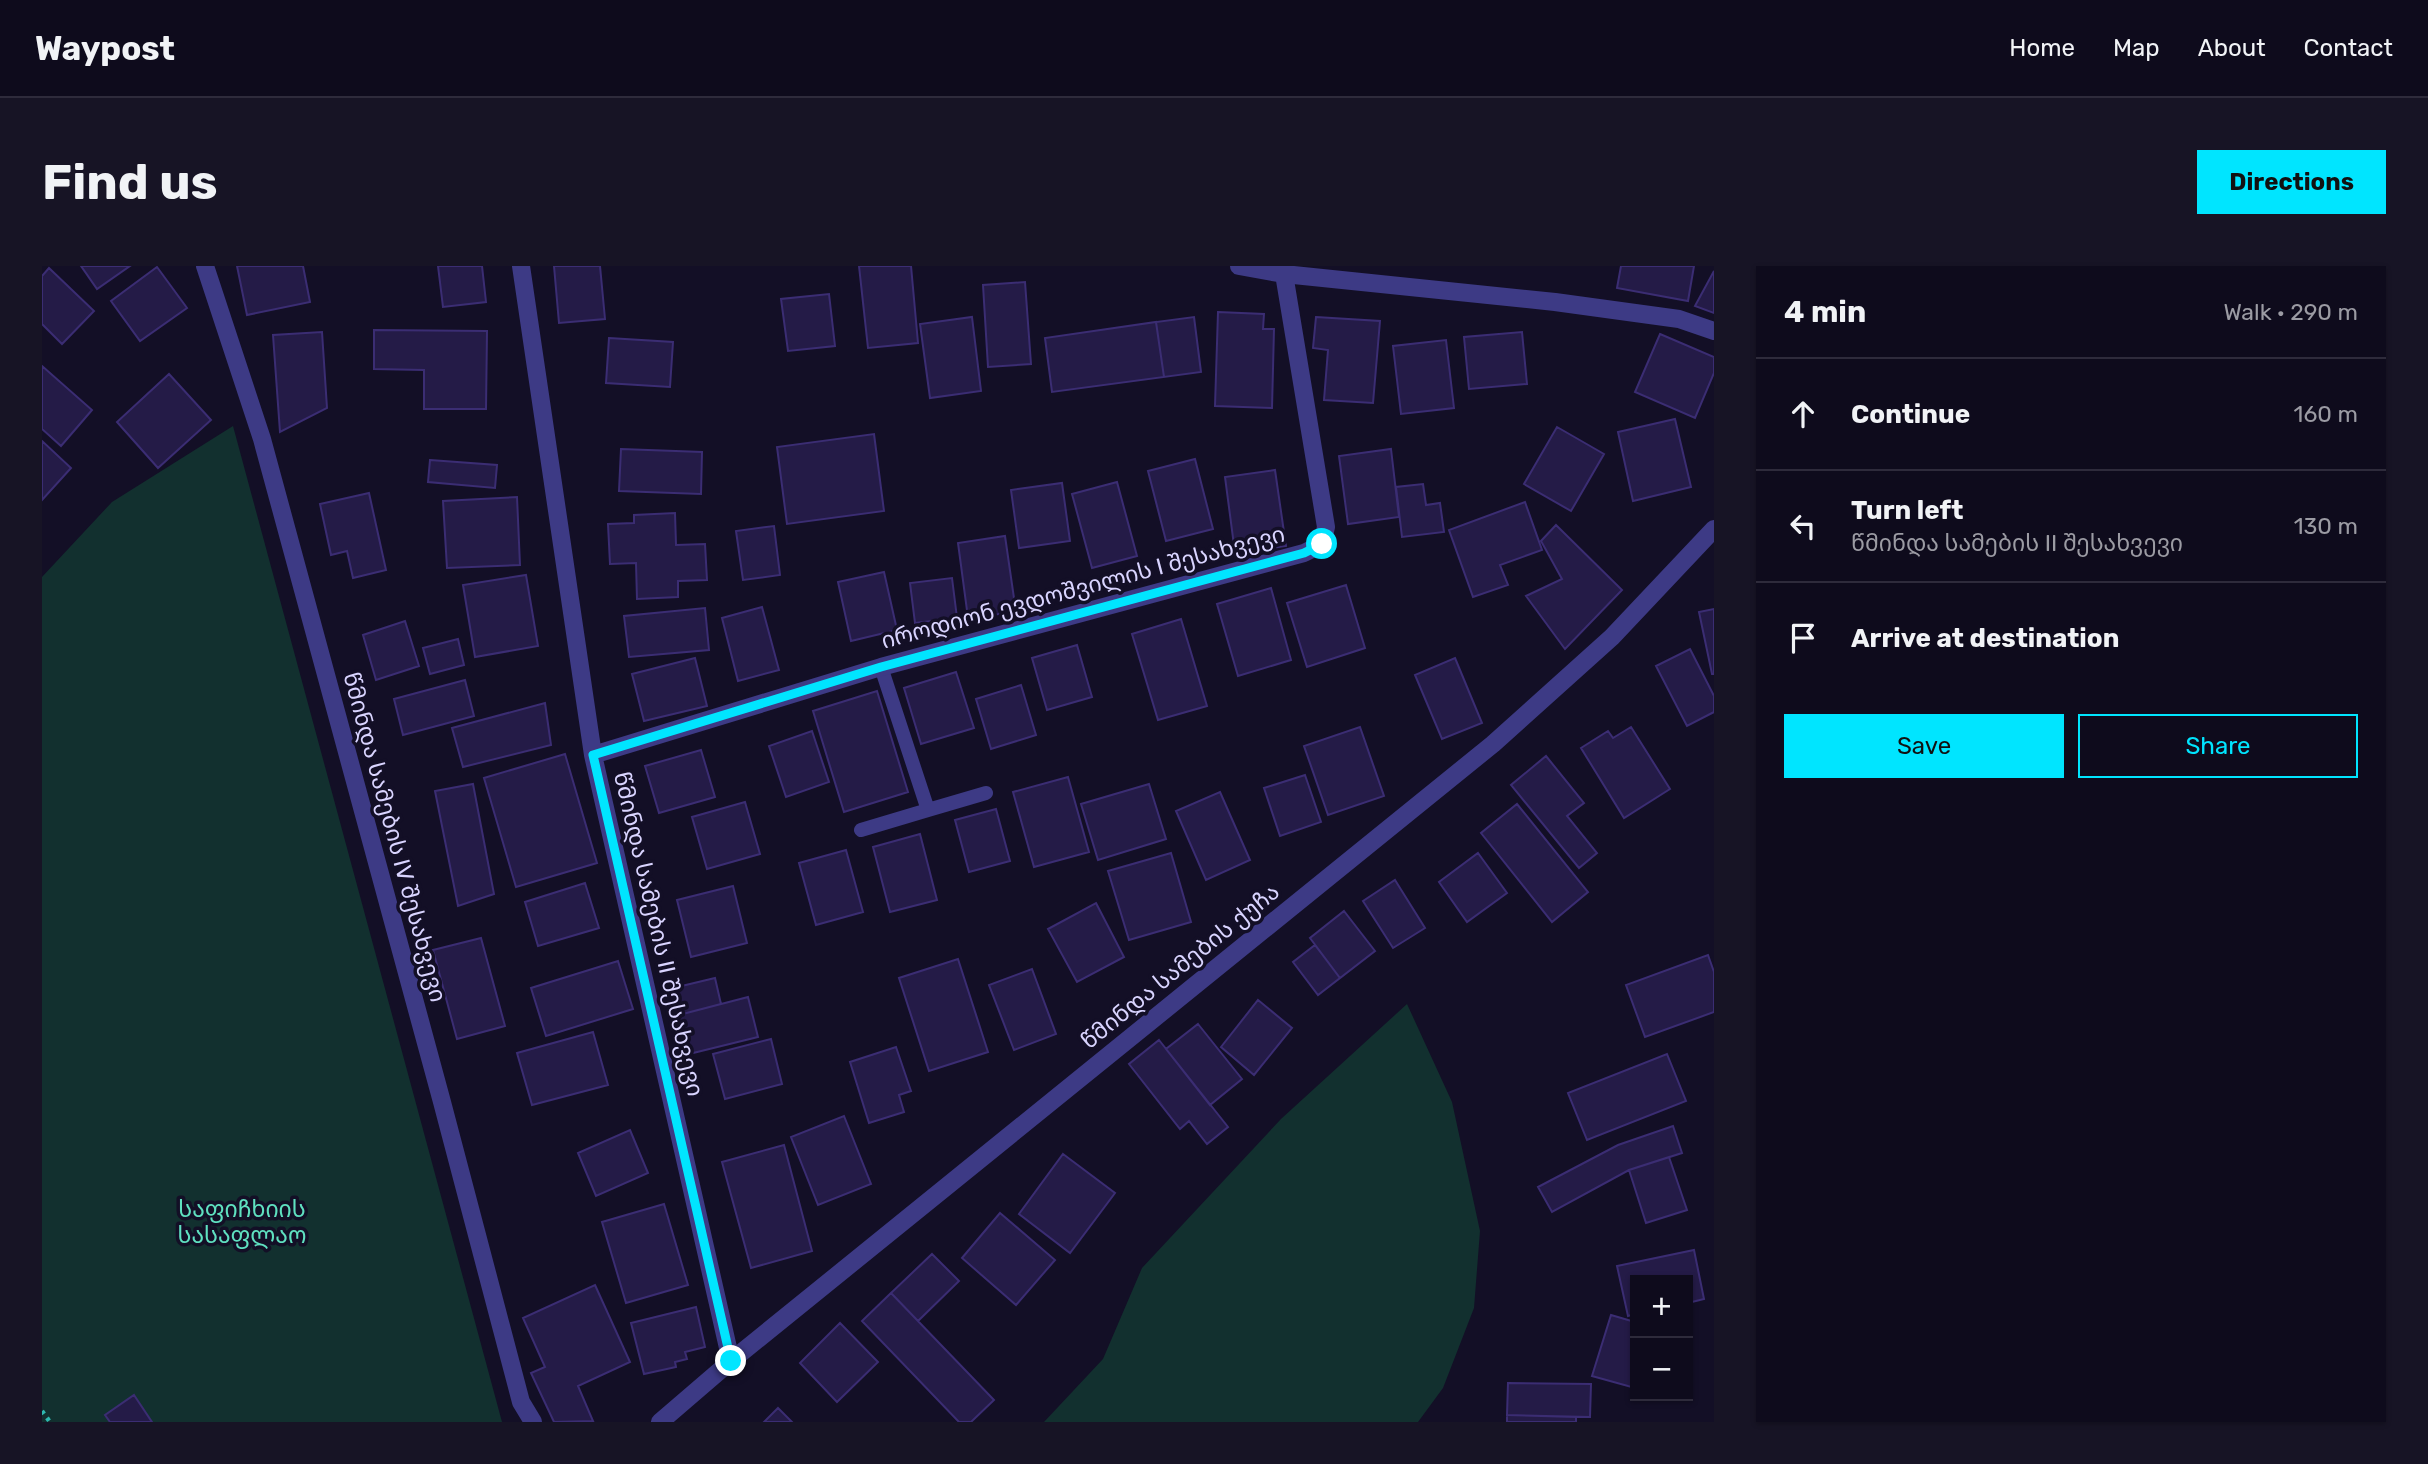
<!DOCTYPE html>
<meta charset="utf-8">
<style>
:root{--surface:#0e0b1c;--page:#171425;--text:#f1f3f6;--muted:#9b9ba3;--line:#2e2b3b;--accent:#00e5ff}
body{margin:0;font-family:Rubik,"Noto Sans Georgian",sans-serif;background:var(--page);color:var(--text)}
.controls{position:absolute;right:21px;bottom:21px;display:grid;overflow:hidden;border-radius:0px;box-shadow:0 2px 5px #0004}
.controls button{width:63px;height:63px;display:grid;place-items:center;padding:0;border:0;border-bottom:2px solid var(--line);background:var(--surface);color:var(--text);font:35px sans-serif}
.stop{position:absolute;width:21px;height:21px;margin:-16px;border:5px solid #00e5ff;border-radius:50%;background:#fff}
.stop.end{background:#00e5ff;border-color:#fff;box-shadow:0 2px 7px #0008}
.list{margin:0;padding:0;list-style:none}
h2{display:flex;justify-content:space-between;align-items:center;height:91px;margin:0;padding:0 28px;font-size:30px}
h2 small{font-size:23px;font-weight:400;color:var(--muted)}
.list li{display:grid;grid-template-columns:46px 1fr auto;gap:21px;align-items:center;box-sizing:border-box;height:112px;padding:0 28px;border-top:2px solid var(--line)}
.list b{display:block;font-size:26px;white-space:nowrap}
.list p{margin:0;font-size:23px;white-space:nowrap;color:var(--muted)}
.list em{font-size:23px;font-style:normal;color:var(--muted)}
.actions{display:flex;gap:14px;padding:21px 28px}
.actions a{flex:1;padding:16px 0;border:2px solid var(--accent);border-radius:0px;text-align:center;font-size:24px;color:var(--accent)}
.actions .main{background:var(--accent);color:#111}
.icon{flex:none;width:38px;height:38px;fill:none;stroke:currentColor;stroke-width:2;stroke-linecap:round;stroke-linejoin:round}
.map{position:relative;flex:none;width:1672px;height:1156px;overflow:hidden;border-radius:0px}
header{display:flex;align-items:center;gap:42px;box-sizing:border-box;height:98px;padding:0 35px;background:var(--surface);border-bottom:2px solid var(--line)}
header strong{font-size:33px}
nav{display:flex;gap:38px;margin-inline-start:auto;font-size:24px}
.intro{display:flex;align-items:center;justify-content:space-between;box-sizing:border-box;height:168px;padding:0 42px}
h1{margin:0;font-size:49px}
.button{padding:18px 32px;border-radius:0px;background:var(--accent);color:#111;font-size:24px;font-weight:700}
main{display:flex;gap:42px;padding:0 42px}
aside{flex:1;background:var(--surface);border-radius:0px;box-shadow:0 2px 5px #0004}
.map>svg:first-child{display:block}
.green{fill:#12302f}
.building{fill:#241b47;stroke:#3b2d73;stroke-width:2}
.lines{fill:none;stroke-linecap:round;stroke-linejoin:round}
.path{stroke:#2fb8b0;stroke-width:4.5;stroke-dasharray:3.5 5;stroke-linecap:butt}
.service{stroke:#3d3a85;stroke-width:14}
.minor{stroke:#3d3a85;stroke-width:18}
.route{stroke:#00e5ff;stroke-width:9}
.labels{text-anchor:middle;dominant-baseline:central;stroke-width:7;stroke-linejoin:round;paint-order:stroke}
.street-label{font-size:23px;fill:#d9d4ff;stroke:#130f26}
.park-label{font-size:23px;fill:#5fe0c0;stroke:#130f26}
</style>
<header>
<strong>Waypost</strong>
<nav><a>Home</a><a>Map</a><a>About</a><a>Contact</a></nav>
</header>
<div class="intro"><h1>Find us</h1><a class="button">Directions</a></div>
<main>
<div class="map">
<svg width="1672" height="1156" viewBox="0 0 1672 1156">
<rect width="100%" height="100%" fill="#130f26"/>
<path class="green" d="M191 160 460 1156H0V311L70 236Z
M1365 738 1410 836 1438 965 1432 1042 1401 1122 1376 1156H1002L1061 1093 1100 1002 1239 853Z"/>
<path class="building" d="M39 0H88L55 23Z
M195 0H261L268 36 205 49Z
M396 0H440L444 36 401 41Z
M512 0H558L563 53 517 57Z
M817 0H869L876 77 826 82Z
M1579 0H1652L1646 35 1575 22Z
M115 1 145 42 98 75 69 35Z
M7 2 52 45 20 78 0 58V10Z
M1672 5V47L1653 40Z
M983 16 989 98 946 101 941 19Z
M787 28 793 80 746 85 739 33Z
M1176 46 1222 48 1221 63H1232L1230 142 1173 140Z
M930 51 939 125 888 132 878 58Z
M1152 51 1159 106 1122 111 1114 56Z
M1274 51 1338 55 1331 137 1282 134 1286 84 1271 82Z
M1114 56 1122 111 1010 126 1003 72Z
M332 64 445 65 444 143H382V104L332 103Z
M280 66 285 142 238 166 231 69Z
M1480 66 1485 118 1427 123 1422 71Z
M1618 68 1672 91V107L1653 152 1593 126Z
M567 72 631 76 628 121 564 117Z
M1404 74 1412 142 1359 148 1351 80Z
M0 100 50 144 19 180 0 163Z
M127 108 169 154 116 202 75 156Z
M1633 153 1649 221 1591 235 1576 166Z
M1515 161 1562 188 1529 245 1482 218Z
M832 168 842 245 745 258 735 181Z
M0 175 29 202 0 234Z
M579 183 660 186 659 228 577 225Z
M1349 183 1357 251 1306 258 1297 190Z
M1153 193 1171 263 1124 275 1106 205Z
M388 194 455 199 453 222 386 216Z
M1233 204 1244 280 1193 287 1183 211Z
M1075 216 1095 290 1050 302 1030 228Z
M1020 217 1028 275 977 282 969 224Z
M1381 218 1384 239 1398 237 1402 266 1360 271 1354 221Z
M327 227 344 304 311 312 305 285 289 289 278 238Z
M475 231 478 299 405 302 401 235Z
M1483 236 1500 284 1458 299 1466 319 1431 331 1407 264Z
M633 247 634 279 663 278 665 314 636 315V331L595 333 594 297 568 298 566 258 592 257V249Z
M1514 259 1580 324 1523 383 1484 330 1520 313 1499 275Z
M732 260 738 309 701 314 694 265Z
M963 270 974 346 926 352 916 277Z
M842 306 855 364 809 375 796 316Z
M484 309 496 380 433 391 421 319Z
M910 312 915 352 873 357 868 317Z
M1304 319 1323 382 1265 401 1245 337Z
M1229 322 1249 394 1196 410 1175 338Z
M720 341 737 404 696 415 680 352Z
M663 342 667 384 587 391 582 350Z
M1672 343V408H1670L1657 346Z
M1139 353 1165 440 1116 454 1090 368Z
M363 355 377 400 334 414 321 369Z
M416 373 422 399 388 408 381 382Z
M1035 379 1050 431 1005 444 990 392Z
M1648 383 1672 430V446L1645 460 1614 400Z
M653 392 665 440 602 455 590 408Z
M1413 392 1440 457 1400 473 1373 409Z
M914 406 932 462 879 478 862 422Z
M423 414 432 450 361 469 352 433Z
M979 419 994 469 949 483 934 433Z
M835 425 866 526 802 546 771 445Z
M503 437 509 479 421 501 410 462Z
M1318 461 1342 530 1286 549 1262 480Z
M1589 461 1628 523 1582 552 1539 482 1566 465 1571 472Z
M770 465 787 516 744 531 727 480Z
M659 484 673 531 617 547 603 500Z
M523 488 555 597 474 621 442 512Z
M1504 490 1542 537 1525 550 1555 587 1537 602 1469 519Z
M1263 509 1279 556 1238 570 1222 522Z
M1026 511 1047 586 992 601 971 526Z
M431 518 452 628 416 640 393 525Z
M1107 518 1124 573 1056 594 1039 538Z
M1178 526 1208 594 1164 614 1134 545Z
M703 536 718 588 665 603 650 551Z
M1475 538 1546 626 1510 656 1439 567Z
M954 543 968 595 927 606 913 554Z
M878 568 895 634 848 646 831 581Z
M804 584 821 646 774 659 757 597Z
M1129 587 1149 656 1087 674 1066 605Z
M1436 587 1465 627 1425 656 1397 616Z
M1353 614 1383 662 1351 682 1321 635Z
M543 617 557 662 496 680 483 636Z
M691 620 705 677 649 691 635 634Z
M1054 637 1082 691 1035 716 1006 663Z
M1302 645 1333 685 1298 712 1268 672Z
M439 672 463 760 415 773 391 684Z
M1273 679 1298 712 1276 729 1251 696Z
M1666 689 1672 706V746L1603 771 1584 719Z
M916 693 946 786 887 805 857 712Z
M576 695 591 743 504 770 489 722Z
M990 703 1014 768 972 784 947 719Z
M673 712 679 738 633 750 627 723Z
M706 731 716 771 643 789 633 750Z
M1216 734 1250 762 1212 809 1179 781Z
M1156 758 1200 813 1168 839 1124 783Z
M551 766 566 819 490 839 475 787Z
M729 773 740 818 683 833 671 788Z
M1117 774 1186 861 1165 878 1147 855 1138 863 1087 798Z
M854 781 869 825 857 829 862 846 827 857 808 796Z
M1625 788 1644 835 1545 874 1526 827Z
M802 850 829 918 776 939 749 871Z
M1631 860 1640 887 1587 904 1510 946 1496 921 1576 879Z
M588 864 606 907 554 930 536 887Z
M742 879 770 985 709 1002 680 896Z
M1021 888 1073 927 1028 987 977 948Z
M1627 891 1645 944 1604 957 1587 904Z
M622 938 646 1019 584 1037 560 956Z
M958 947 1013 994 974 1039 920 992Z
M1652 984 1662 1033 1646 1037V1014H1593V1048L1586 1050 1575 1000Z
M890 988 917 1015 876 1055 849 1027Z
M553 1019 588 1096 536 1120 551 1155 512 1156 489 1107 503 1101 481 1052Z
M849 1027 952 1134 929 1156H917L820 1055Z
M654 1041 663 1081 643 1086 645 1093 633 1096 634 1101 602 1108 589 1057Z
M1569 1049 1593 1056V1122L1550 1110Z
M798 1057 836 1096 795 1136 758 1097Z
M1466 1117 1549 1118 1548 1151 1465 1149Z
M92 1129 110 1156H68L63 1149Z
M736 1142 750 1156H722Z
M1465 1149 1534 1151V1156H1465Z"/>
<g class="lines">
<path class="path" d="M0 1145 8 1156"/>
<path class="service" d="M839 401 886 544 944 527
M819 564 886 544"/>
<path class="minor" d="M163 0 220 173 400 836 479 1136 491 1156
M479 0 551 489 689 1095
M1197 0 1242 8 1513 36 1637 53 1672 65
M551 489 839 401 1262 287 1280 278 1284 261 1242 8
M618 1156 689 1095 1451 478 1570 371 1672 263"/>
</g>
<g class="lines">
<path class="route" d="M689 1095 551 489 839 401 1262 287 1280 278"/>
</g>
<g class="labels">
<g class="street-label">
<text transform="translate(1041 321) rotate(-15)">იროდიონ ევდოშვილის I შესახვევი</text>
<text transform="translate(353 571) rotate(75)">წმინდა სამების IV შესახვევი</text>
<text transform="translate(617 668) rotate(77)">წმინდა სამების II შესახვევი</text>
<text transform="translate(1138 700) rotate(-39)">წმინდა სამების ქუჩა</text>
</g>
<g class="park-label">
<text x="200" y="943">საფიჩხიის<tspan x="200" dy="26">სასაფლაო</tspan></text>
</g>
</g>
</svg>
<div class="controls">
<button>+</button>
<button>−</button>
</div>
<div class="stop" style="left:1280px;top:278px"></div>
<div class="stop end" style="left:689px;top:1095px"></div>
</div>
<aside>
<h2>4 min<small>Walk · 290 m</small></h2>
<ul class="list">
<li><svg class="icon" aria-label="ahead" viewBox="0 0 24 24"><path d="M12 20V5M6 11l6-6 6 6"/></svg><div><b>Continue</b></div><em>160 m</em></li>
<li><svg class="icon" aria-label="left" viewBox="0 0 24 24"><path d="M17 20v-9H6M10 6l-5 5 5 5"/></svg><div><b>Turn left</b><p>წმინდა სამების II შესახვევი</p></div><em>130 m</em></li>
<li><svg class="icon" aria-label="arrive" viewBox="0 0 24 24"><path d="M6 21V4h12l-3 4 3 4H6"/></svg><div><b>Arrive at destination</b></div></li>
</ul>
<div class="actions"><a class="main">Save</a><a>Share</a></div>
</aside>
</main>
